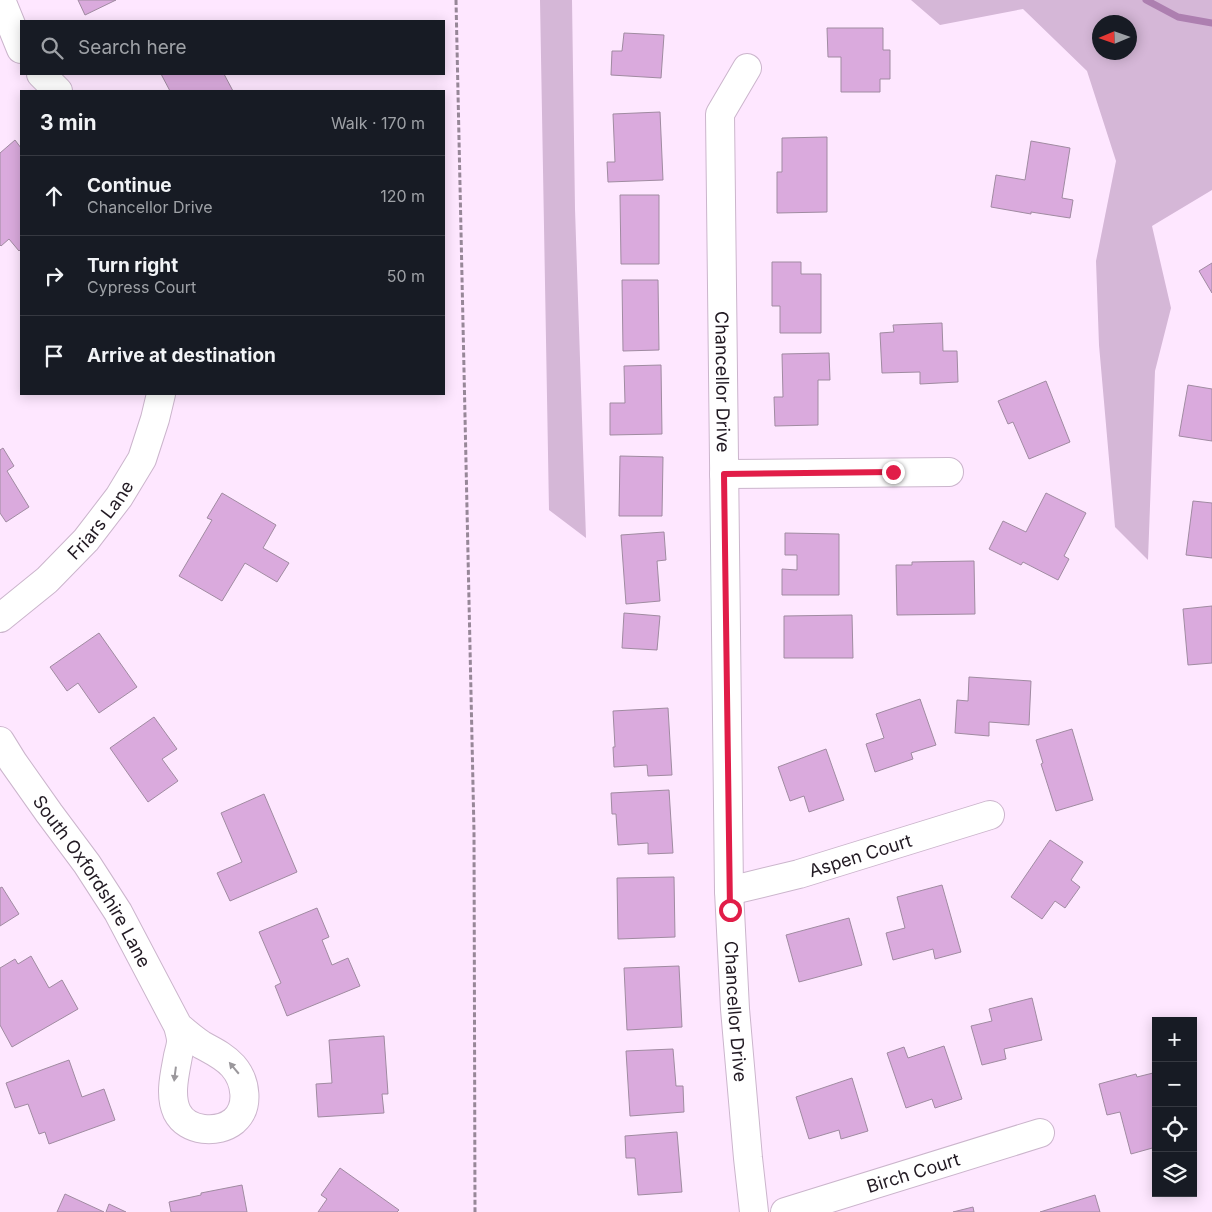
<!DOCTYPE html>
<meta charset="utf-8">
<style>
:root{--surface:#171b24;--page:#20242c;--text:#f1f3f6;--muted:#9ea1a6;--line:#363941}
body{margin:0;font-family:Inter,sans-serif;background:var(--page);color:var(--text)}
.controls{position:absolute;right:15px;bottom:15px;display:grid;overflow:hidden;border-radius:0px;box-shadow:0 2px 12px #0003}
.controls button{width:45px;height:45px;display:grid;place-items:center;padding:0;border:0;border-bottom:1px solid var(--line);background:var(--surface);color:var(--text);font:25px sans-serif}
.compass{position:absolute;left:1092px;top:15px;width:45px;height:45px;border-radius:50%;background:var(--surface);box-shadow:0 2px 12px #0003;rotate:268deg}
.stop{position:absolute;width:15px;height:15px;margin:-11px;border:4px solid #e11d48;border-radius:50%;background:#fff}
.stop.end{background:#e11d48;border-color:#fff;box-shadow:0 1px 5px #0008}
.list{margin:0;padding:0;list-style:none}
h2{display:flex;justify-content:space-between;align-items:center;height:65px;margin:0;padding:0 20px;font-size:21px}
h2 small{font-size:16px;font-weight:400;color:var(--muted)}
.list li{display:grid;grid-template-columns:32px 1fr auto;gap:15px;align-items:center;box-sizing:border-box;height:80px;padding:0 20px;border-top:1px solid var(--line)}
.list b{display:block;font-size:19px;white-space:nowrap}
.list p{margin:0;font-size:16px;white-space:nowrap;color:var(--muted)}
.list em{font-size:16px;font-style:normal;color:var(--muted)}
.icon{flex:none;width:28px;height:28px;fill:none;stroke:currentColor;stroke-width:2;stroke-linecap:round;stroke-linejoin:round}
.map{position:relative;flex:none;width:1212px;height:1212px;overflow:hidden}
.search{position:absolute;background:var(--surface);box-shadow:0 2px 12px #0003;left:20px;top:20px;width:425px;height:55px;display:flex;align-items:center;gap:12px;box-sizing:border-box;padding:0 18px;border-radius:0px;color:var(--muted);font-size:19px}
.panel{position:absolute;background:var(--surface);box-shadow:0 2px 12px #0003;left:20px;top:90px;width:425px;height:305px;border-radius:0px}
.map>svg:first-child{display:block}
.green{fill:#d5b7d7;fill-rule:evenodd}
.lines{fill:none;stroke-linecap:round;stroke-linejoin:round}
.stream{stroke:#ad7fb0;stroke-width:7}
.building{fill:#daaadd;stroke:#a08ba1}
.minor-casing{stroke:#cbb5cc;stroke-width:30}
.path{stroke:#978798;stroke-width:3;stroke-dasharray:5 2.5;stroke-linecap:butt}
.minor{stroke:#fff;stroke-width:28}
.oneway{fill:#9b989c}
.route{stroke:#e11d48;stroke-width:6}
.labels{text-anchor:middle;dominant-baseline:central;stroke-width:4.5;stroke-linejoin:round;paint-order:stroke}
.street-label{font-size:18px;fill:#211922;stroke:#fee7ff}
</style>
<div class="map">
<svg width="1212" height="1212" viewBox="0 0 1212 1212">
<rect width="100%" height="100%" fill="#fee7ff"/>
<path class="green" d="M540 0H572L575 209 586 538 549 510Z
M911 0H1212V190L1152 226 1171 308 1155 371 1148 560 1115 527 1099 345 1096 261 1116 161 1087 71 1023 9 940 25ZM1100 22H1130V52H1100Z"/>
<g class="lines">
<path class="stream" d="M1146 0 1178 17 1212 23"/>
</g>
<path class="building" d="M78 0H116L85 15Z
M827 28H883V50H890V79H880V92H841V57H828Z
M624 33 664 35 661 78 611 75 612 51H622Z
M161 74H224L233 91H170Z
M660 112 663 180 608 182 607 162H615L613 114Z
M827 137V212L777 213V172H782V138Z
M15 140 21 148V249L19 251 9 239 1 246 0 245V153Z
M1031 141 1070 148 1062 198 1073 200 1070 218 1031 212V214L991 207 996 175 1025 180Z
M620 195H659V264H621Z
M772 262H801V274H821V333H780V306H772Z
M1212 263V293L1199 271Z
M622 280H658L659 350 623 351Z
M942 323 943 351H957L958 382 920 384V372L882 373 880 333 894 332 893 325Z
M829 353 830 380H818V425L775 426 774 397H783L782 354Z
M661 365 662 434 610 435V403H625L624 366Z
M1046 381 1070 442 1029 459 1013 422 1008 424 998 401Z
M1188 385 1212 389V441L1179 436Z
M3 448 14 466 7 471 29 507 6 522 0 513V450Z
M620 456 663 457 662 516H619Z
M222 493 276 525 263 548 289 563 277 582 245 563 222 601 179 576 212 520 207 518Z
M1046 493 1086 513 1064 556 1069 559 1058 580 1023 562 1021 565 989 549 1003 521 1026 532Z
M1193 501 1212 503V558L1186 555Z
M664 532 666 560 657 561 660 601 626 604 621 535Z
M785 533 839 534V595H782V569L797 570V555H785Z
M974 561 975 614 897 615 896 565H912V562Z
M1212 606V663L1188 665 1183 609Z
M624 613 660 616 657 650 622 648Z
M852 615 853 658H784V616Z
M99 633 137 687 99 713 78 683 67 691 50 667Z
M969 677 1031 681 1029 725 989 722V736L955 733 957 700 968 701Z
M920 699 936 745 911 753 913 759 875 772 866 744 884 738 876 714Z
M668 708 672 775 648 776 647 765 614 767 613 747H615L613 711Z
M154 717 177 749 162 759 178 781 148 802 110 748Z
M1072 729 1093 800 1056 811 1041 764 1043 763 1036 740Z
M826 749 844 800 809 812 804 796 790 801 778 767Z
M669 790 673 853 648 854V843L618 845 616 814H612L611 793Z
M264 794 297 872 230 901 217 873 242 862 221 813Z
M1050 840 1083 862 1071 880 1080 887 1065 908 1055 901 1042 919 1011 897Z
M674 877 675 937 618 939 617 878Z
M942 885 961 952 935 959 933 949 893 960 886 933 905 928 897 897Z
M2 887 19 914 0 926V888Z
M317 908 329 937 322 940 332 965 348 958 360 986 287 1016 275 986 281 983 259 932Z
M849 918 862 965 799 982 786 935Z
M31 956 49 988 62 980 78 1009 12 1047 0 1025V968L15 959 18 964Z
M679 966 682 1027 627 1030 624 968Z
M1032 998 1042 1040 1004 1049 1006 1059 982 1065 971 1026 992 1021 989 1009Z
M384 1036 388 1094H382L384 1113 318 1117 316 1084 332 1083 329 1040Z
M944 1046 962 1099 935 1108 932 1099 906 1108 887 1053 904 1047 908 1058Z
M673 1049 676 1086H683L684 1112 630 1116 626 1051Z
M69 1060 82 1097 104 1089 115 1120 49 1144 45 1132 39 1134 28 1104 15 1108 6 1083Z
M1153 1073 1156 1084V1147L1131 1154 1120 1112 1107 1115 1099 1084 1136 1074 1137 1077Z
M852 1078 868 1131 841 1139 839 1130 809 1139 796 1097Z
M677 1132 682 1192 638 1195 635 1158H626L625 1136Z
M340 1168 399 1210 397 1212H318L327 1199 321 1195Z
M242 1185 247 1212H171L169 1202 201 1195V1193Z
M65 1194 104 1212H57Z
M1095 1195 1100 1212H1040Z
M109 1204 126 1212H106Z
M973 1207 974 1212H953Z"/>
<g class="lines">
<defs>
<g id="minor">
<path d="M1 0 21 49"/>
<path id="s1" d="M747 68 720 114 729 891 735 1009 748 1158 754 1212"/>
<path d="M41 74 58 91"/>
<path d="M724 474 949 472"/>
<path id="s2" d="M0 618 47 580 86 540 119 497 142 459 155 419 161 394"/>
<path id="s3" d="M0 741 13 762 49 813 87 864 118 912 178 1026C179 1030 181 1036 181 1041 181 1046 179 1051 178 1056 175 1073 169 1095 177 1112 187 1132 218 1134 234 1121 250 1107 246 1081 233 1066 224 1056 213 1051 202 1045 193 1039 186 1033 178 1026"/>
<path id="s4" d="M729 891 799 874 990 815"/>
<path id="s5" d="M785 1212 1040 1133"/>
</g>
</defs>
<use href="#minor" class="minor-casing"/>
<path class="path" d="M456 0 474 832 475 1212"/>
<use href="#minor" class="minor"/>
</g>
<defs><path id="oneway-solid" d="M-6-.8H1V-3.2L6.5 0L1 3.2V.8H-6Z" transform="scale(1.25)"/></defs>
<g class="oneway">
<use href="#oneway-solid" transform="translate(234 1068) rotate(-130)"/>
<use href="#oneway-solid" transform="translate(175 1074) rotate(97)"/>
</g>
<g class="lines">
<path class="route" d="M730 910 724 474 893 472"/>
</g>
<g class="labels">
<g class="street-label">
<text stroke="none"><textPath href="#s1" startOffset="321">Chancellor Drive</textPath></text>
<text stroke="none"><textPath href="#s2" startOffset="141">Friars Lane</textPath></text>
<text stroke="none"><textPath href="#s4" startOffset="136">Aspen Court</textPath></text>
<text stroke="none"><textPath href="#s3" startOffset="168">South Oxfordshire Lane</textPath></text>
<text stroke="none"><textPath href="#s1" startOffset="951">Chancellor Drive</textPath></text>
<text stroke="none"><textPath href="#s5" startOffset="134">Birch Court</textPath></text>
</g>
</g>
</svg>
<div class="controls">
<button>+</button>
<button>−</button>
<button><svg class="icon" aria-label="locate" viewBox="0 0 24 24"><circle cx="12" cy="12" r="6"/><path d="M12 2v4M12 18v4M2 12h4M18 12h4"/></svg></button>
<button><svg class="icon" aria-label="layers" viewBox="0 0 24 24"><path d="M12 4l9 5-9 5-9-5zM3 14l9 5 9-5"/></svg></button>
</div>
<svg class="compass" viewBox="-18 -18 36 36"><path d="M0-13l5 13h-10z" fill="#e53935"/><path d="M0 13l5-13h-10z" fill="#9ea1a6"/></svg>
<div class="stop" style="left:730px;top:910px"></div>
<div class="stop end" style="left:893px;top:472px"></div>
<div class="search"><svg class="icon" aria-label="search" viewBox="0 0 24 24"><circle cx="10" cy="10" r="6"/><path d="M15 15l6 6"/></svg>Search here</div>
<section class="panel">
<h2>3 min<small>Walk · 170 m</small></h2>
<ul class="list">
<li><svg class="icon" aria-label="ahead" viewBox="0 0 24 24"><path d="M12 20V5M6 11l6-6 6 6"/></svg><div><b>Continue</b><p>Chancellor Drive</p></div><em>120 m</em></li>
<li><svg class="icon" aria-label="right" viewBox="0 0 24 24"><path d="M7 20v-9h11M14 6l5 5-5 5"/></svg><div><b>Turn right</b><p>Cypress Court</p></div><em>50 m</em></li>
<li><svg class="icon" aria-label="arrive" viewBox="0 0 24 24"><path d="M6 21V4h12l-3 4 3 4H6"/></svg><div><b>Arrive at destination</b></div></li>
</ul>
</section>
</div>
